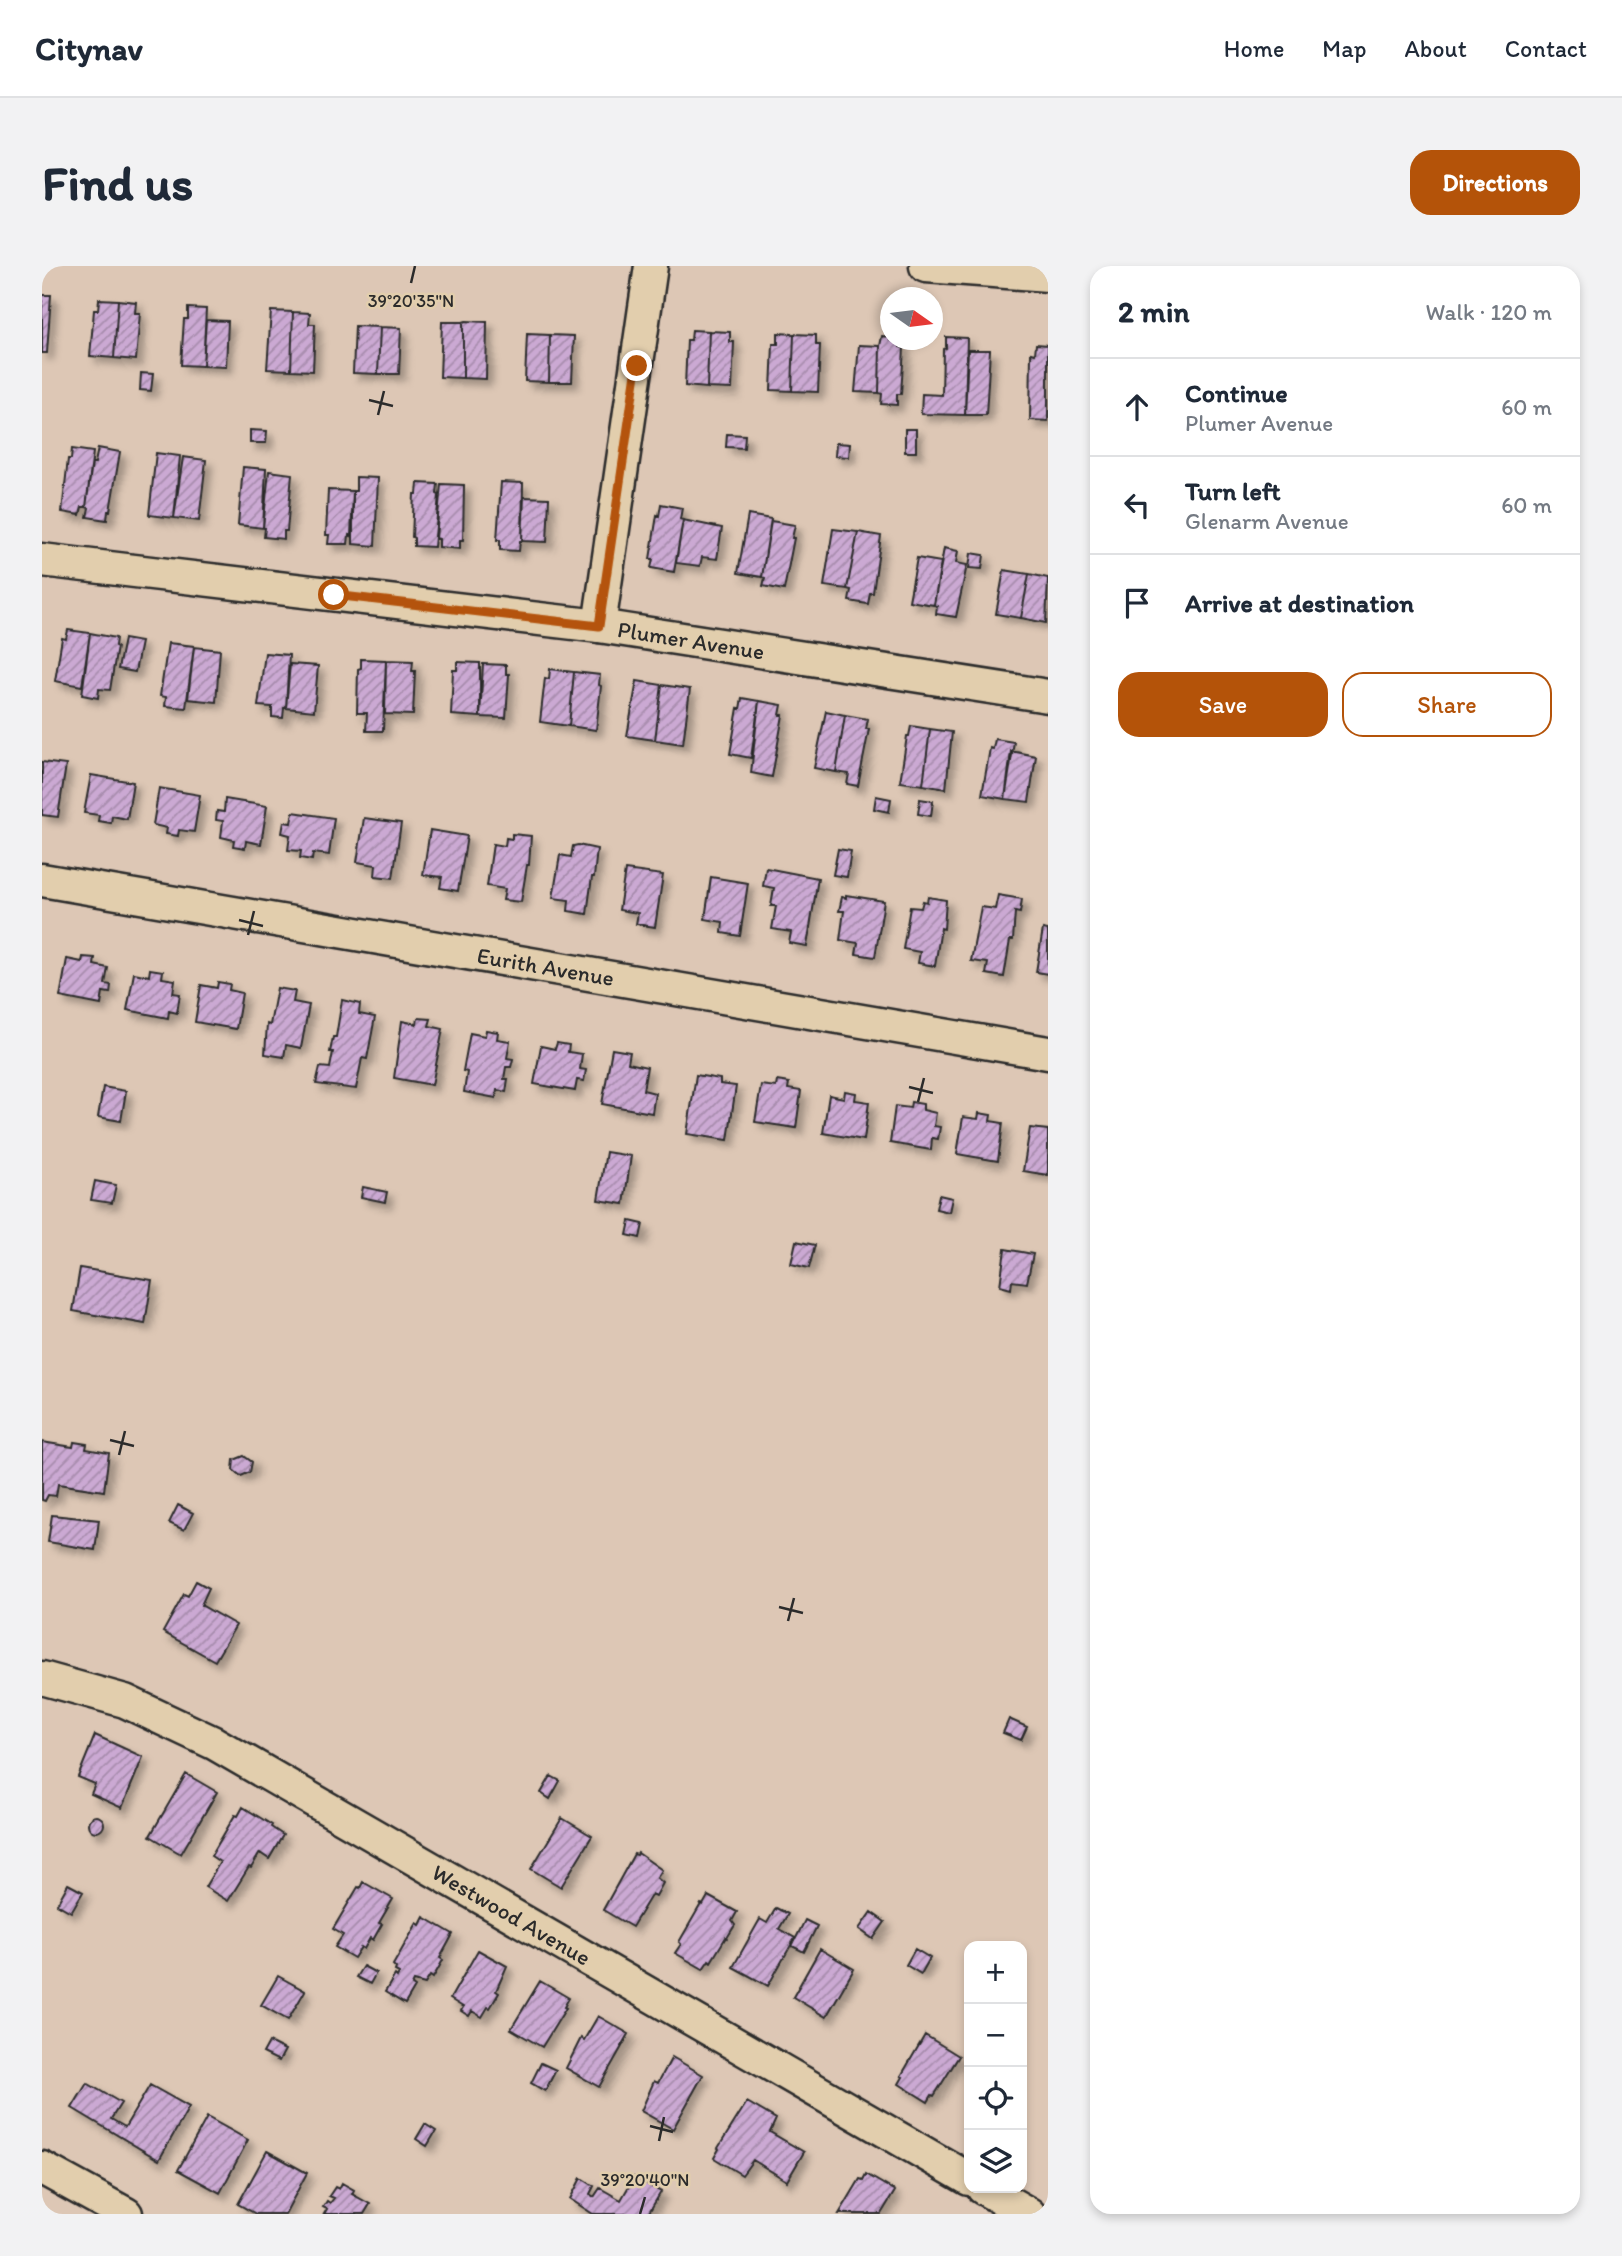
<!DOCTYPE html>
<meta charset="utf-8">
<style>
:root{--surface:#fff;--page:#f2f2f3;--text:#1f2937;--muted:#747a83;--line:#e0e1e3;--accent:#b45309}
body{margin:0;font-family:Itim,sans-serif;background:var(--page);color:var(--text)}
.controls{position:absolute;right:21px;bottom:21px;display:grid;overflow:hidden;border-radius:14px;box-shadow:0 4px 10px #0003}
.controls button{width:63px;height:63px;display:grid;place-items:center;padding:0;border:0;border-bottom:2px solid var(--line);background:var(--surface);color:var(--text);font:35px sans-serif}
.compass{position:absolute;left:838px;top:21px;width:63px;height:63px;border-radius:50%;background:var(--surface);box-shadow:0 4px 10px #0003;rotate:104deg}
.stop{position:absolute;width:21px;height:21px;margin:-16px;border:5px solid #b45309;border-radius:50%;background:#fff}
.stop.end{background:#b45309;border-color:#fff;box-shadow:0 2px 7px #0008}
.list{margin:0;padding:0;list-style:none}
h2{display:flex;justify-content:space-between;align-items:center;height:91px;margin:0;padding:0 28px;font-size:30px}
h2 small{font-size:23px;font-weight:400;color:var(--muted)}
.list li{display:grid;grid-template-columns:46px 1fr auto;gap:21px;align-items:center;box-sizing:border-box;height:98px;padding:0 28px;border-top:2px solid var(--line)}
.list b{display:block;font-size:26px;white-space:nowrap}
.list p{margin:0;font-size:23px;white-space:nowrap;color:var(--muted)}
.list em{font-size:23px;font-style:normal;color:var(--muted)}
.actions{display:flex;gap:14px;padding:21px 28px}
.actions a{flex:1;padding:16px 0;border:2px solid var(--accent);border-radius:21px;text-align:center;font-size:24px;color:var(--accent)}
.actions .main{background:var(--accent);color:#fff}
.icon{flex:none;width:38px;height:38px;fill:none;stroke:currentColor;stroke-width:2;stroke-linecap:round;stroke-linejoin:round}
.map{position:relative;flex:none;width:1006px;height:1948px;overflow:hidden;border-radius:21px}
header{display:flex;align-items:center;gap:42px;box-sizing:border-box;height:98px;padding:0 35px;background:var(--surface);border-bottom:2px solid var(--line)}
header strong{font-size:33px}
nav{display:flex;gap:38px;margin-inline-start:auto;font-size:24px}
.intro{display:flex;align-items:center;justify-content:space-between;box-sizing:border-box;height:168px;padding:0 42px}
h1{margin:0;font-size:49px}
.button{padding:18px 32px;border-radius:21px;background:var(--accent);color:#fff;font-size:24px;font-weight:700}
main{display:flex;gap:42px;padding:0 42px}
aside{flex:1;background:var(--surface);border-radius:21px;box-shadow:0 4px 10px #0003}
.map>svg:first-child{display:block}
.building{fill:url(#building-hatch);stroke:#2b2b2b;stroke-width:2;filter:url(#shadow)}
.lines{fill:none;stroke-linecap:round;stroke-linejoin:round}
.street-casing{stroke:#2b2b2b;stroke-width:37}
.street{stroke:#e2cead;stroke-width:32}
.route{stroke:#b45309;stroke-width:9}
.ticks{fill:none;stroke:#2b2b2b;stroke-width:2.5}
.labels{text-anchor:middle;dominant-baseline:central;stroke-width:5;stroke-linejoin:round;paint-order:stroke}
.street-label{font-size:23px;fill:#2b2b2b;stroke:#e2cead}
.ticks-label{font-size:18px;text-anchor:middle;fill:#2b2b2b;stroke:#e2cead;stroke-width:5;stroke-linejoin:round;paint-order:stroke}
</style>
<header>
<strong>Citynav</strong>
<nav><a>Home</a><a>Map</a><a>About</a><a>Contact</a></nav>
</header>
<div class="intro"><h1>Find us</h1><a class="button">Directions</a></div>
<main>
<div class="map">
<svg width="1006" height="1948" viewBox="0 0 1006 1948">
<defs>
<pattern id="building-hatch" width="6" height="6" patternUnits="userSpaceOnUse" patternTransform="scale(1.75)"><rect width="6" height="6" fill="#cba9d3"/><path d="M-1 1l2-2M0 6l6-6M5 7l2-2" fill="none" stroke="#a58aab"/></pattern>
<filter id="shadow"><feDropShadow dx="6" dy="6" stdDeviation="3.5" flood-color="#0004"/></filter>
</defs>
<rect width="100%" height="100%" fill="#ddc7b5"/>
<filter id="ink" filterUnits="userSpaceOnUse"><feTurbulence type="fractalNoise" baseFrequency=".0143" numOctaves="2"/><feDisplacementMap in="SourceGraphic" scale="14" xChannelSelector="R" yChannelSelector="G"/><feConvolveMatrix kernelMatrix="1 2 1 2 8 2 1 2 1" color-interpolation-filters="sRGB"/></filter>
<g filter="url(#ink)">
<path class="building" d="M0 29H9L5 87H0Z
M57 33 76 34 72 92 48 90 52 44H56Z
M76 34 94 36 93 47H98L94 94 72 92Z
M146 42 164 43 161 100 139 99 142 53H146Z
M229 45 251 46 249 104 225 103Z
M251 46 268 47 267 58H273L271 105 249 104Z
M164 54 186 55 184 101 161 100Z
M424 55 445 56 444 113 421 112V56Z
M400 56H421V112L398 111Z
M313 60 338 61 336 108 311 107Z
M338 61 359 62 357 108H336Z
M650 64 667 65 665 122 643 120 645 74H649Z
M667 65 688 66V76H692L690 123 665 122Z
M736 67 752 68 750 125 729 124 731 78H736Z
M485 68 508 69 507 116 483 115Z
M752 68 774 69V79H778L776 126 750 125Z
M508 69 532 70 530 116H507Z
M840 70 848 71V74H859L858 81 862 82 859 128H855V139L839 138 840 128 837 127 838 80Z
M904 71 925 72 923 149 879 148 880 128 900 129 901 83 904 82Z
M994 78 1006 79V155L988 154 989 87 993 88Z
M817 79 838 80 837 127 813 126Z
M926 84H948L944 149H923Z
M99 107 111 108 109 125 98 124Z
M863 163H874V186H863Z
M208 164 225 165 224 177H208Z
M685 168 703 169 702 182 684 181Z
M794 177 808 178 807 191 793 190Z
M56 182 78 186 68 245H66L65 254 45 251 47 242 44 241 50 197H53Z
M30 183 51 186 44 241H40L38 249 20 246 26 193H29Z
M114 187 138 190 132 252 107 249Z
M141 191 164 194 157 255 132 252Z
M201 201 224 203 221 262 196 259Z
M227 205 250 208 245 265H242V273L222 271 223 262H221Z
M314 211 336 212 333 280 311 278V225H314Z
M459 216 481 217 480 275H478L477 285 458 284V274H455Z
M376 217 396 218 395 228 397 229 392 281 372 280V272L370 271 372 228H375Z
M399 218 422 219 421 274H418V283L397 281V273L394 272Z
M286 224 311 225 309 270 307 269 306 278H286L287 269H284Z
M482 231 507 232 505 276 480 275Z
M619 238 640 242 638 253 641 254 632 306 609 302 611 293H608L615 249 617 250Z
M706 249 729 253 720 311 696 307Z
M641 254 680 262 675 293 660 291 658 300 634 297Z
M729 255 753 259 750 272H752L742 324 721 320 723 312 720 311Z
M791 263 816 266 805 323 782 320Z
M816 266 839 270 831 327H828L826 338 807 335 809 324 805 323Z
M902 282 916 285 914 297 925 299 914 351 894 348 895 340 892 339Z
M929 287 942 289 940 303 927 302Z
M875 292 899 296 892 339 867 335Z
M962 304 987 308 979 352 954 348Z
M987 308 1006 312 1004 357 979 352Z
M26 364 48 367 40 420 13 415 20 372 24 373Z
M48 367 74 372 73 380 75 381 68 424 57 423 56 432 40 429Z
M82 373 99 376 93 406 76 403Z
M126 377 152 380 144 442 123 440 124 431 118 430Z
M152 381 178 384 174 436 146 433Z
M223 387 247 389 244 442H242L241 452 230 451V441L216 440Z
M319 393 344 394 341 465H324L325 447H315L316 403 319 402Z
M344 394 371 395 370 405H373L371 449 343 448Z
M415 396 438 397V451L409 449 411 404H415Z
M248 398 276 400 272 445 244 442Z
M441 398 464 399V408H467L464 452 438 451Z
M508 403 532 406 527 460 498 456 503 412 507 413Z
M532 406 558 409 557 419 559 420 554 464 527 460Z
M595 415 620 419 613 474 585 470Z
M620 419 648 423 641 478 613 474Z
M700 432 717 435 709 492 688 488 696 442 698 443Z
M717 435 740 439 738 449H741L730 511 709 507Z
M784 445 803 449 794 506 772 502Z
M803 449 826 453 824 463H827L816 520 805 518 807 508 794 506Z
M869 460 888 463 881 519 858 516 865 470H867Z
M888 463 910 466 904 523 881 519Z
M953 473 972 476 963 533 940 529 948 482 951 483Z
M969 485 994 490 987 536 963 533Z
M0 496 24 499 16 551 0 549Z
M49 509 91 516 85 553 70 550 69 557 56 555 57 549 42 547Z
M117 522 158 529 152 566 137 564 136 570 124 568 125 562 111 559Z
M834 530 849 533 847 546 832 543Z
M183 533 225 540 219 578 204 575 203 582 191 580 192 574 179 571 181 555 174 554 175 545 182 546Z
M878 533 891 535 889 550 876 548Z
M251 546 292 552 287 589 271 587 270 594 258 592 259 585 246 584 248 569 240 567 242 556 249 557Z
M322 552 359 557 351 612 333 610 334 599 315 596Z
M388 564 425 570 416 625 398 622 400 611 381 609Z
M470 568 489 570 487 599H485L479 636 461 634 463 623 445 620 451 578 463 580 464 572 470 573Z
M536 579 555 583 552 611H550L545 648 526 645 527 634 511 632 518 589 529 591 531 580Z
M796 583 809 585 805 611 791 609Z
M724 602 776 612 765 680 747 677 749 666 730 663 734 640H729L732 622 721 620Z
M583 604 621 609 613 661 594 658 596 647 577 644Z
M669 611 706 617 698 670 680 667 681 656 663 653Z
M804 629 842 635 833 691 814 688 816 677 798 674 802 645H797L800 631 804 632Z
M956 629 980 633 978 647 973 646 971 674H968L962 711 944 708 946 697 929 695 939 641 953 643Z
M886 631 904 634 902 663 899 662 893 700 876 697 878 686 861 683 868 641 879 642 881 635 885 636Z
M1001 663 1006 664V708L994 706Z
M41 691 53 692 52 699 66 702 63 718 69 719 68 727 61 726 59 739 18 731 25 693 40 696Z
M108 703 121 705 120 712 133 714 131 727 138 728 135 747 127 745 126 752 85 744 92 707 107 710Z
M176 716 188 718 187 724 200 727 194 763 153 756 159 719 175 722Z
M235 722 253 725 251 736 267 739 259 782 244 779 242 791 223 788 225 758 228 759Z
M300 734 318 738 317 748 333 751 325 793 320 792 314 823 274 818 278 801 288 802 291 786H288L291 771H294Z
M376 752 389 753 387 760 401 763 390 819 352 812 360 755 375 758Z
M444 764 456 766 455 773 468 775 465 792 471 793 469 801H464L462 813H466L464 826 455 824 454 832 422 826 425 806 421 805 428 767 443 770Z
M515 777 527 779 526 786 540 788 538 803 544 804 542 815 535 814 533 825 492 818 499 780 513 783Z
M570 783 588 786 586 797 605 801 601 824 613 827 610 847 560 838Z
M654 809 678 813V818L694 820 686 874 645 868Z
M735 815 747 817 746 823 759 825 754 862 713 856 719 819 734 821Z
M61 821 84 825 79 855 56 851Z
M803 825 814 827 813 834 827 836 822 874 781 867 787 829 802 832Z
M869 836 881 838V844L894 847 892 860 898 861 896 873 890 872 889 884 848 877 853 840 868 842Z
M937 847 949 849 948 855 961 857 956 895 915 888 921 851 936 853Z
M988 862 1006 864V909L981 905Z
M564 886 589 890 582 938 556 934Z
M53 915 74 919 70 937 49 934Z
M321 921 345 926 343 936 319 931Z
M897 929 910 932 907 946 894 943Z
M588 955 601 958 598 972 585 969Z
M754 975 773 979 767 1002 749 998Z
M963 983 991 988 985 1017 970 1015 969 1023 958 1020Z
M38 1002 110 1014 103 1058 31 1045Z
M0 1176 31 1181 32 1176 45 1178 44 1183 67 1187 62 1225 16 1218 14 1230 6 1229 3 1235 0 1234Z
M202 1190 210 1196 208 1206 199 1210 191 1204 192 1194Z
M136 1239 151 1247 142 1264 127 1257Z
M10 1249 57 1254 53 1284 6 1276Z
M154 1315 167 1322 159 1339 194 1359 173 1395 121 1366 142 1328 146 1330Z
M967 1453 985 1461 979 1474 961 1467Z
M53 1469 101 1491 80 1542 49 1528 53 1518 36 1511Z
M144 1508 175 1526 139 1588 108 1570Z
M509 1510 518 1515 508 1533 499 1527Z
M201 1541 230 1559 229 1561 241 1569 227 1593 218 1587 209 1602 207 1601 186 1635 163 1621 178 1596 169 1590 193 1549 196 1550Z
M46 1558a8 8 0 1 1 16 0a8 8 0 1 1-16 0Z
M520 1552 550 1570 519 1621 489 1603Z
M596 1587 620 1604 615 1612 621 1617 614 1630 610 1628 590 1661 561 1644 592 1588 595 1589Z
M321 1616 351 1633 337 1657 340 1658 331 1674 328 1672 322 1683 319 1681 312 1692 293 1681 301 1669 291 1663 316 1621 318 1622Z
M26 1618 41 1626 29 1646 15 1638Z
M666 1630 695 1646 690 1655 693 1659 685 1672 684 1671 669 1696 667 1694 661 1703 633 1687 639 1678 637 1676 659 1638 661 1639Z
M734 1642 746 1648 737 1663 753 1672 726 1720 691 1701 718 1653 725 1657Z
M829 1646 843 1656 831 1673 817 1663Z
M382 1651 411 1668 398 1692 401 1694 391 1712 388 1710 383 1718 372 1715 370 1719 373 1721 363 1738 343 1726 353 1709 355 1711 357 1707 353 1705 354 1702 351 1699 375 1657 378 1659Z
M763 1654 775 1660 762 1686 750 1680Z
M778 1683 812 1703 784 1751 751 1731Z
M873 1683 888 1692 879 1708 864 1699Z
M436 1684 465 1700 454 1725 457 1727 448 1742 446 1741 440 1751 430 1745 427 1750 419 1745 421 1741 408 1733Z
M321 1700 334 1707 328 1718 314 1711Z
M236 1710 263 1725 246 1754 219 1739Z
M498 1715 527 1732 522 1741 524 1742 500 1781 469 1763Z
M556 1750 587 1768 557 1821 524 1802 539 1772 542 1774Z
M883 1769 917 1790 892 1830 890 1829 886 1836 857 1818 861 1811 859 1810Z
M227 1776 243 1784 237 1795 221 1787Z
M630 1791 661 1809 631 1863 599 1845 612 1815 616 1817Z
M499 1797 514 1804 503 1825 489 1817Z
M45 1817 79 1837 69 1853 83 1861 108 1819 147 1841 117 1894 30 1842Z
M705 1836 734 1853 728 1866 762 1886 745 1915 711 1894 700 1909 672 1892 677 1883 676 1882Z
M165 1851 206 1874 178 1927 136 1904Z
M383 1858 394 1865 385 1880 374 1873Z
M225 1885 265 1907 243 1948H214L196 1938Z
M824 1908 853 1925 839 1948H797L818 1913 821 1914Z
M592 1911 619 1926 606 1948H551L528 1933 539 1912 552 1920 548 1928 552 1931 558 1922 579 1934Z
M300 1917 312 1924 310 1928 328 1938 322 1948H282L285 1943 281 1941 285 1935 288 1937 292 1932 287 1930 293 1921 297 1923Z"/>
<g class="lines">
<defs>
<g id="street">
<path d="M884 0 1006 9"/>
<path id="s1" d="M0 294 557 360 1006 430"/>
<path d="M557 360 609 0"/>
<path id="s2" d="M0 614 1006 787"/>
<path id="s3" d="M0 1412 83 1435 172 1477 927 1913"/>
<path d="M0 1902 84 1948"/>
<path d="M941 1922 987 1948"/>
</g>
</defs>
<use href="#street" class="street-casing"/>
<use href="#street" class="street"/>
</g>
</g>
<g class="lines" filter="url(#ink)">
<path class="route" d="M292 329 557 360 595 100"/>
</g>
<path class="ticks" d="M369 17 373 0M327 134 351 140M336 149 342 125M197 654 221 660M206 669 212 645M867 821 891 827M876 836 882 812M68 1174 92 1180M77 1189 83 1165M737 1341 761 1347M746 1355 752 1332M608 1860 631 1866M617 1875 622 1851M598 1948 603 1931"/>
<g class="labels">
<g class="street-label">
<text stroke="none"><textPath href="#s1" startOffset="654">Plumer Avenue</textPath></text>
<text stroke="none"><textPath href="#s2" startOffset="511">Eurith Avenue</textPath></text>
<text stroke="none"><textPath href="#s3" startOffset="528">Westwood Avenue</textPath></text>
</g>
</g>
<g class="ticks-label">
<text x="369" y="41">39°20'35"N</text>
<text x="603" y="1920">39°20'40"N</text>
</g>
</svg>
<div class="controls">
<button>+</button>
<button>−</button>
<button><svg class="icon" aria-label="locate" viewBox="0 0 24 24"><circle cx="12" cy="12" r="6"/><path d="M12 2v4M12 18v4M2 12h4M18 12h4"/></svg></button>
<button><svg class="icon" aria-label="layers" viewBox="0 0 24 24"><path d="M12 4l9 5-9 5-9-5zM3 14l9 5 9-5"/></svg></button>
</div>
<svg class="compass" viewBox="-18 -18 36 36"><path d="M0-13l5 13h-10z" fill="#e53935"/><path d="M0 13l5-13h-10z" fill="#747a83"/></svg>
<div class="stop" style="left:292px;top:329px"></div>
<div class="stop end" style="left:595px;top:100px"></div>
</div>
<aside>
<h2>2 min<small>Walk · 120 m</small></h2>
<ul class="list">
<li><svg class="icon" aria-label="ahead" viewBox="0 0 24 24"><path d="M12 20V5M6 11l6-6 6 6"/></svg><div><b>Continue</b><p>Plumer Avenue</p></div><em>60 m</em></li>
<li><svg class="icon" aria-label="left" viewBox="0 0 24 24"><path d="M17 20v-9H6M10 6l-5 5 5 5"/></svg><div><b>Turn left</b><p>Glenarm Avenue</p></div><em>60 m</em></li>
<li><svg class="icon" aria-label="arrive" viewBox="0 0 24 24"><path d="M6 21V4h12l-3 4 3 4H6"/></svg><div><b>Arrive at destination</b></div></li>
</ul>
<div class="actions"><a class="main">Save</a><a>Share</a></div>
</aside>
</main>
